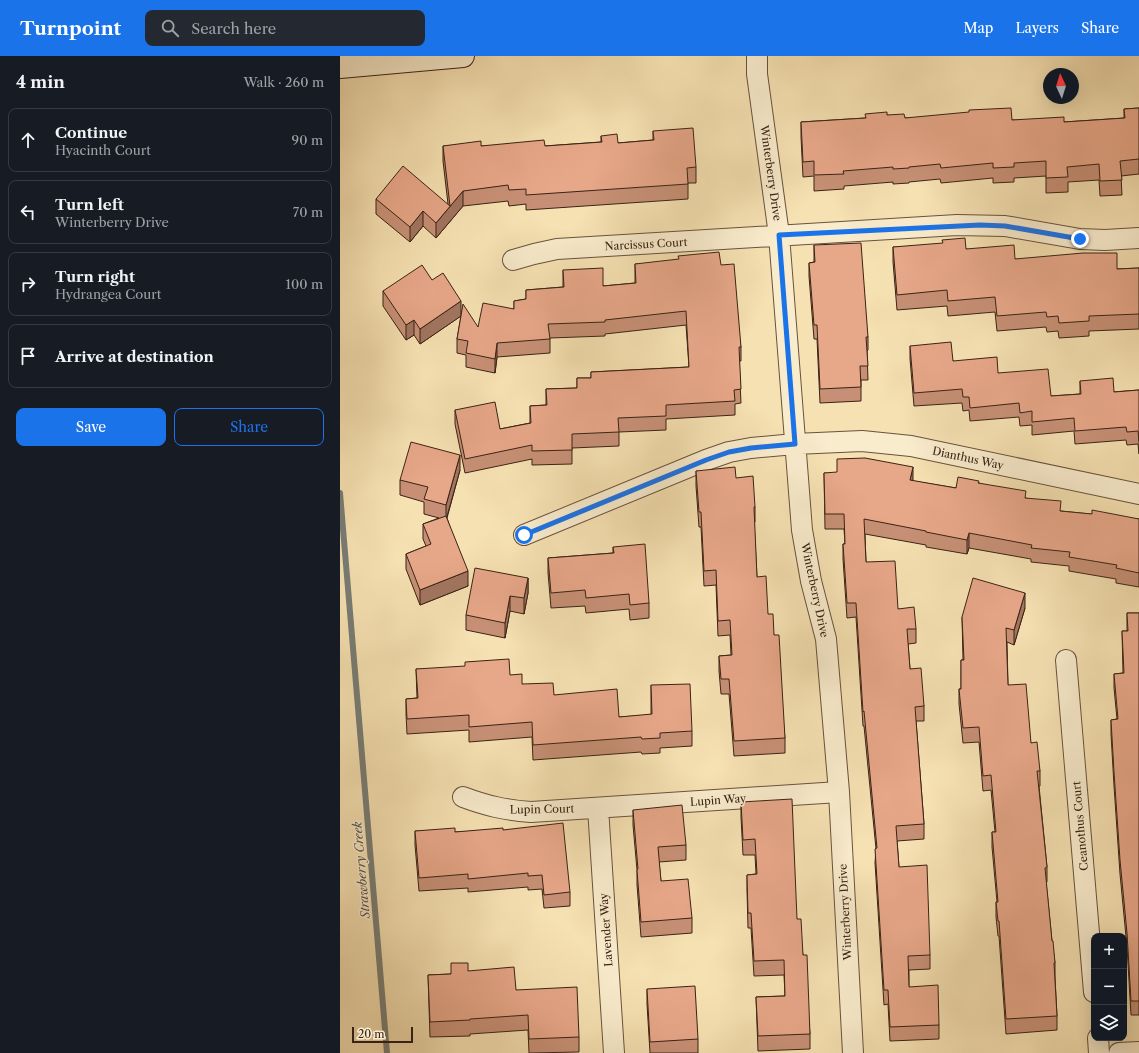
<!DOCTYPE html>
<meta charset="utf-8">
<style>
:root{--surface:#171b24;--page:#242831;--text:#f1f3f6;--muted:#9ea1a6;--line:#363941;--accent:#1a73e8}
body{margin:0;font-family:"Libre Caslon Text",serif;background:var(--page);color:var(--text)}
.controls{position:absolute;right:12px;bottom:12px;display:grid;overflow:hidden;border-radius:8px;box-shadow:0 4px 16px #0002}
.controls button{width:36px;height:36px;display:grid;place-items:center;padding:0;border:0;border-bottom:1px solid var(--line);background:var(--surface);color:var(--text);font:20px sans-serif}
.compass{position:absolute;left:703px;top:12px;width:36px;height:36px;border-radius:50%;background:var(--surface);box-shadow:0 4px 16px #0002;rotate:356deg}
.scale{position:absolute;left:12px;bottom:10px;width:61px;box-sizing:border-box;padding-left:4px;border:2px solid #3a2314;border-top:0;font-size:11px;line-height:14px;white-space:nowrap;color:#3a2314;-webkit-text-stroke:3px #f9eccd;paint-order:stroke}
.stop{position:absolute;width:12px;height:12px;margin:-9px;border:3px solid #1a73e8;border-radius:50%;background:#fff}
.stop.end{background:#1a73e8;border-color:#fff;box-shadow:0 1px 4px #0008}
.list{margin:0;padding:0;list-style:none}
h2{display:flex;justify-content:space-between;align-items:center;height:52px;margin:0;padding:0 16px;font-size:17px}
h2 small{font-size:13px;font-weight:400;color:var(--muted)}
.list li{display:grid;grid-template-columns:26px 1fr auto;gap:12px;align-items:center;box-sizing:border-box;height:64px;margin:0 8px 8px;padding:0 8px;border:1px solid var(--line);border-radius:8px}
.list b{display:block;font-size:15px;white-space:nowrap}
.list p{margin:0;font-size:13px;white-space:nowrap;color:var(--muted)}
.list em{font-size:13px;font-style:normal;color:var(--muted)}
.actions{display:flex;gap:8px;padding:12px 16px}
.actions a{flex:1;padding:9px 0;border:1px solid var(--accent);border-radius:8px;text-align:center;font-size:14px;color:var(--accent)}
.actions .main{background:var(--accent);color:#fff}
.icon{flex:none;width:22px;height:22px;fill:none;stroke:currentColor;stroke-width:2;stroke-linecap:round;stroke-linejoin:round}
.map{position:relative;flex:none;width:799px;height:997px;overflow:hidden}
header{display:flex;align-items:center;gap:24px;box-sizing:border-box;height:56px;padding:0 20px;background:var(--accent);color:#fff}
header strong{font-size:19px}
nav{display:flex;gap:22px;margin-inline-start:auto;font-size:14px}
.search{width:280px;height:36px;background:var(--page);display:flex;align-items:center;gap:10px;box-sizing:border-box;padding:0 14px;border-radius:8px;color:var(--muted);font-size:15px}
main{display:flex}
aside{flex:1;background:var(--surface)}
.map>svg:first-child{display:block}
.lines{fill:none;stroke-linecap:round;stroke-linejoin:round}
.stream{stroke:#787e76;stroke-width:6}
.minor-casing{stroke:#69523c;stroke-width:22}
.secondary-casing{stroke:#3a2314;stroke-width:24}
.minor{stroke:#f9eccd;stroke-width:20}
.secondary{stroke:#f9eccd;stroke-width:22}
.wall{fill:#c79076;stroke:#3a2314}
.shaded-wall{fill:#a27560;stroke:#3a2314}
.building{fill:#e7a789;stroke:#3a2314}
.route{stroke:#1a73e8;stroke-width:5}
.labels{text-anchor:middle;dominant-baseline:central;stroke-width:3;stroke-linejoin:round;paint-order:stroke}
.street-label{font-size:11px;fill:#3a2314;stroke:#f9eccd}
.water-label{font-size:12px;font-style:italic;fill:#595145;stroke:#f9eccd}
</style>
<header>
<strong>Turnpoint</strong>
<div class="search"><svg class="icon" aria-label="search" viewBox="0 0 24 24"><circle cx="10" cy="10" r="6"/><path d="M15 15l6 6"/></svg>Search here</div>
<nav><a>Map</a><a>Layers</a><a>Share</a></nav>
</header>
<main>
<aside>
<h2>4 min<small>Walk · 260 m</small></h2>
<ul class="list">
<li><svg class="icon" aria-label="ahead" viewBox="0 0 24 24"><path d="M12 20V5M6 11l6-6 6 6"/></svg><div><b>Continue</b><p>Hyacinth Court</p></div><em>90 m</em></li>
<li><svg class="icon" aria-label="left" viewBox="0 0 24 24"><path d="M17 20v-9H6M10 6l-5 5 5 5"/></svg><div><b>Turn left</b><p>Winterberry Drive</p></div><em>70 m</em></li>
<li><svg class="icon" aria-label="right" viewBox="0 0 24 24"><path d="M7 20v-9h11M14 6l5 5-5 5"/></svg><div><b>Turn right</b><p>Hydrangea Court</p></div><em>100 m</em></li>
<li><svg class="icon" aria-label="arrive" viewBox="0 0 24 24"><path d="M6 21V4h12l-3 4 3 4H6"/></svg><div><b>Arrive at destination</b></div></li>
</ul>
<div class="actions"><a class="main">Save</a><a>Share</a></div>
</aside>
<div class="map">
<svg width="799" height="997" viewBox="0 0 799 997">
<rect width="100%" height="100%" fill="#f6e1b2"/>
<filter id="stains"><feTurbulence type="fractalNoise" baseFrequency=".005" numOctaves="4"/><feColorMatrix values="0 0 0 0 .2 0 0 0 0 .09 0 0 0 0 .02 0 0 0 .5 -.17"/></filter>
<radialGradient id="worn" r=".72"><stop offset=".6" stop-color="#630" stop-opacity="0"/><stop offset="1" stop-color="#630" stop-opacity=".3"/></radialGradient>
<g class="lines">
<path class="stream" d="M0 437 47 997"/>
<defs>
<path id="minor" d="M417 0V18L439 179 462 474 471 525 486 583 499 736 513 997
M173 204 194 198 217 193 617 169 665 170 740 183 765 184 799 182
M184 479 366 404 389 396 411 392 455 388 522 385 571 390 799 438
M726 604 754 936
M123 741C147 750 165 754 191 756L499 736
M258 752 274 997
M758 982 759 997
M779 997 799 996"/>
<path id="secondary" d="M0 11 123 0"/>
</defs>
<use href="#minor" class="minor-casing"/>
<use href="#secondary" class="secondary-casing"/>
<use href="#minor" class="minor"/>
<use href="#secondary" class="secondary"/>
</g>
<path class="wall" d="M799 52V118L781 120 782 139 760 140 759 124 728 126V136L706 137V120L674 122V126L653 127V122L601 127 600 123 569 126V127L553 128V126L504 130V133L474 135V120L463 121 461 81V66L525 62 547 59 565 62 672 64 724 66 784 62V53Z
M313 75 356 111V127H348V143L186 154V148L169 150 168 145 123 150 96 182 83 170 70 186 36 158V143L108 148 103 105V90H205L261 86V80L278 87 313 84Z
M474 189 528 281V294L527 295 528 324H521V345L480 347 477 283H474L469 220V207L474 206Z
M553 191 626 193 675 203 777 213 799 212V273L749 275V280L719 282 718 275 707 276 706 271 657 275 655 256 608 260 607 250 557 254 553 206Z
M295 208 381 209 401 291V305H399L401 347 395 348V359L326 363V374L279 376V390L232 392V408L192 409V403L125 417 115 368V354L160 373 190 367V350L206 349V333L237 332V322H251V316L349 311 346 269 265 278V280L210 282V297L157 301 155 317 126 311V299L117 297V283L121 260 80 288 74 279 66 284 43 250V235L92 224 121 255 138 271 174 253V245L186 243V234L223 231V214L263 230 295 227Z
M570 290 613 305 658 317 711 340 740 338V325L774 336 799 334V398L798 388 787 389 786 384 735 388 734 375 692 379V369L680 370 679 361 630 365 629 354 623 355 622 347 574 350 570 303Z
M120 414 107 462 128 530 80 549 66 513V498L86 490 83 483V468L99 462 84 458V446L60 439V424Z
M356 415 396 422 415 451V466H414L417 521 434 579 445 682V697L394 700 389 638H381L379 615V600L391 599 390 579 378 580 376 529 364 530 361 471H359L356 430Z
M484 417 573 425 616 432 639 427 686 442 721 455 799 463V531L776 527V523L729 515V510L691 506V503L629 492 627 498 586 491V489L525 478 526 506 558 553 576 573V587L568 588 570 613 584 650V665H576L584 768V783L557 785 559 811 590 899V913L569 914V931L599 969V983L550 985 548 948 544 949 535 807 536 793 524 670H523L516 561 507 562 503 503V488H505L504 473H485Z
M273 491 309 547V562L290 564 289 553 246 557 245 550 211 552 208 517V502L273 497Z
M188 522V537L184 558 170 555 165 582 126 574V559Z
M685 552 674 589 667 586 668 629 691 687 700 715V730H699L707 811V826H706L712 885 715 907V921L717 960V974L666 978 659 880H658L656 861V846H657L652 791V776H655L651 734 643 735 639 686 623 687 619 648V633H621V604H623L622 561Z
M787 557H799V959H791L787 891 780 818 774 730 771 678V664L777 663 774 632V618L783 617 782 575H787Z
M76 613 170 619 182 628 279 661 311 659V629L352 675V690L320 692V697L302 698 301 696 193 704 192 681 129 686V674L67 678 66 658V643L77 642Z
M401 746 457 863 463 899 470 978V993L418 995 416 941 445 940 444 919 414 920 411 872H408L407 834V819L416 818 415 799H403L401 761Z
M293 754 346 789V804L319 806 321 825 352 862V877L301 881 297 829V814L293 769Z
M163 774 230 836V850L204 852 202 833 188 834V831L128 836V832L79 835 75 789V775L115 776Z
M128 915 176 934 239 981V996L189 997 188 974 130 978V980L90 981 88 919 111 918Z
M307 933 358 983V997H310L307 948Z"/>
<path class="shaded-wall" d="M123 135V150L96 182V167Z
M83 155V170L70 186V171Z
M121 245V260L80 288V273Z
M74 264V279L66 284V269Z
M157 287V301L155 317V303Z
M120 399V414L106 464V449Z
M573 411V425L570 424Z
M629 477V492L627 498V484Z
M128 515V530L80 549V534Z
M188 522V537L184 558V542Z
M685 537V552L674 589V574Z
M170 540V555L165 582V567Z"/>
<path class="building" d="M671 52 672 64 724 61V66L785 62 784 53 799 52V103L780 105 782 124 760 125 759 108 727 111 728 121 706 122V105L674 107V111L653 112V107L601 112 600 108 569 111V112L553 113V111L503 115 504 118 474 119V105L463 106 461 66 526 62 525 58 547 56V59L564 58 565 62 629 56V54Z
M353 72 356 111 347 112 348 128 186 139V133L169 134 168 129 123 135 96 167 83 155 70 171 36 143 63 110 110 150 103 90 141 85V90L204 84 205 90 262 86 261 80 277 78 278 87 314 84 313 75Z
M625 182 626 193 674 189 675 203 743 197H777V213L799 212V258L749 260V265L719 267 718 260 707 261 706 256 657 260 655 241 608 245 607 234 557 239 553 191 603 187 602 184Z
M521 187 528 281H526L528 310H520L521 331 480 333 477 269H474L469 207 475 206 474 189Z
M379 196 381 209 394 208 401 291H399L401 333 394 334 395 345 326 349V360L278 362 279 376 232 378V394L192 395V389L125 403 115 354 155 346 160 373 191 367 190 350 207 349 206 333 237 332V322H251V316L349 311 346 255 265 264V266L208 268 210 283 157 287 155 303 126 297 128 285 117 283 123 248 138 271 143 247 174 253V245L186 243V234L224 231 223 214 263 212V230L296 227 295 208 339 203 338 200Z
M82 209 92 224 103 217 121 245 80 273 74 264 66 269 43 235Z
M611 286 613 305 657 301 658 317 708 313 711 340 741 338 740 325 773 322 774 336 799 334V385L798 375 787 376 786 371 735 375 734 362 692 366V355L680 357 679 347 630 352 629 341H623L622 333 574 337 570 290Z
M71 386 120 399 106 449 84 443 88 431 60 424Z
M525 402 573 411 570 424 616 432 618 421 639 425 638 427 686 435 685 442 721 445 720 455 752 458V454L799 463V517L776 512 777 509 729 501 730 496 691 492 692 489 629 477 627 484 586 476V475L524 463 526 506 555 505 558 553 574 551 576 573H567L570 613 581 612 584 650 575 651 584 768 556 770 559 811 587 809 590 899 568 900 569 931 598 929 599 969 550 971 548 934H544L535 793 537 792 524 655 523 656 516 547H507L503 488H505L504 458H485L484 417 497 416V403Z
M395 411 396 422 413 420 415 451H414L417 521 426 520 428 558H433L434 579H439L445 682 394 685 389 623H381L379 600 392 599 390 564 378 565 376 514 364 515 361 456H359L356 415Z
M106 460 128 515 80 534 66 498 91 488 83 468Z
M305 488 309 547 290 549 289 538 246 542 245 534 211 537 208 502 274 497 273 491Z
M135 512 188 522 184 542 170 540 165 567 126 559Z
M633 522 685 537 674 574 666 572 668 629 686 628 691 687 697 686 700 715H697L707 811 705 812 712 885H713L715 907H714L717 960 666 963 659 865H658L656 846H658L652 776H656L651 719 643 720 639 671 623 672 619 633H621V604H624L622 561Z
M787 557H799V945H791L787 877 780 804 774 716 771 664 778 663 774 618 784 617 782 575H788Z
M169 603 170 619 182 618V628L213 627 214 639 277 633 279 661 312 658 311 629 350 628 352 675 320 677V682L302 683 301 681 193 689 192 666 129 671V659L67 663 66 643 78 642 76 613 125 610V606Z
M452 743 457 863H461L463 899H467L470 978 418 980 416 941 445 940 444 904 414 905 411 857H408L407 819 417 818 415 783 403 784 401 746Z
M342 749 346 789 318 791 321 825 348 823 352 862 301 866 297 814 298 813 293 754Z
M223 767 230 836 204 839 202 819 188 820V817L128 823V818L79 822 75 775 115 772V776L163 772V774Z
M111 907H128V915L174 911 176 934 237 931 239 981 189 983 188 959 130 963V964L90 966 88 919 111 918Z
M355 930 358 983 310 986 307 933Z"/>
<g class="lines">
<path class="route" d="M184 479 366 404 389 396 411 392 455 388 439 179 640 169 665 170 740 183"/>
</g>
<g class="labels">
<g class="street-label">
<text transform="translate(431 117) rotate(82)">Winterberry Drive</text>
<text transform="translate(306 188) rotate(-3)">Narcissus Court</text>
<text transform="translate(628 402) rotate(12)">Dianthus Way</text>
<text transform="translate(475 534) rotate(78)">Winterberry Drive</text>
<text transform="translate(378 744) rotate(-4)">Lupin Way</text>
<text transform="translate(202 753) rotate(-1)">Lupin Court</text>
<text transform="translate(740 770) rotate(-95)">Ceanothus Court</text>
<text transform="translate(505 856) rotate(-93)">Winterberry Drive</text>
<text transform="translate(266 874) rotate(-94)">Lavender Way</text>
</g>
<g class="water-label">
<text transform="translate(21 814) rotate(-95)">Strawberry Creek</text>
</g>
</g>
<rect width="100%" height="100%" filter="url(#stains)"/>
<rect width="100%" height="100%" fill="url(#worn)"/>
</svg>
<div class="controls">
<button>+</button>
<button>−</button>
<button><svg class="icon" aria-label="layers" viewBox="0 0 24 24"><path d="M12 4l9 5-9 5-9-5zM3 14l9 5 9-5"/></svg></button>
</div>
<svg class="compass" viewBox="-18 -18 36 36"><path d="M0-13l5 13h-10z" fill="#e53935"/><path d="M0 13l5-13h-10z" fill="#9ea1a6"/></svg>
<div class="scale">20 m</div>
<div class="stop" style="left:184px;top:479px"></div>
<div class="stop end" style="left:740px;top:183px"></div>
</div>
</main>
